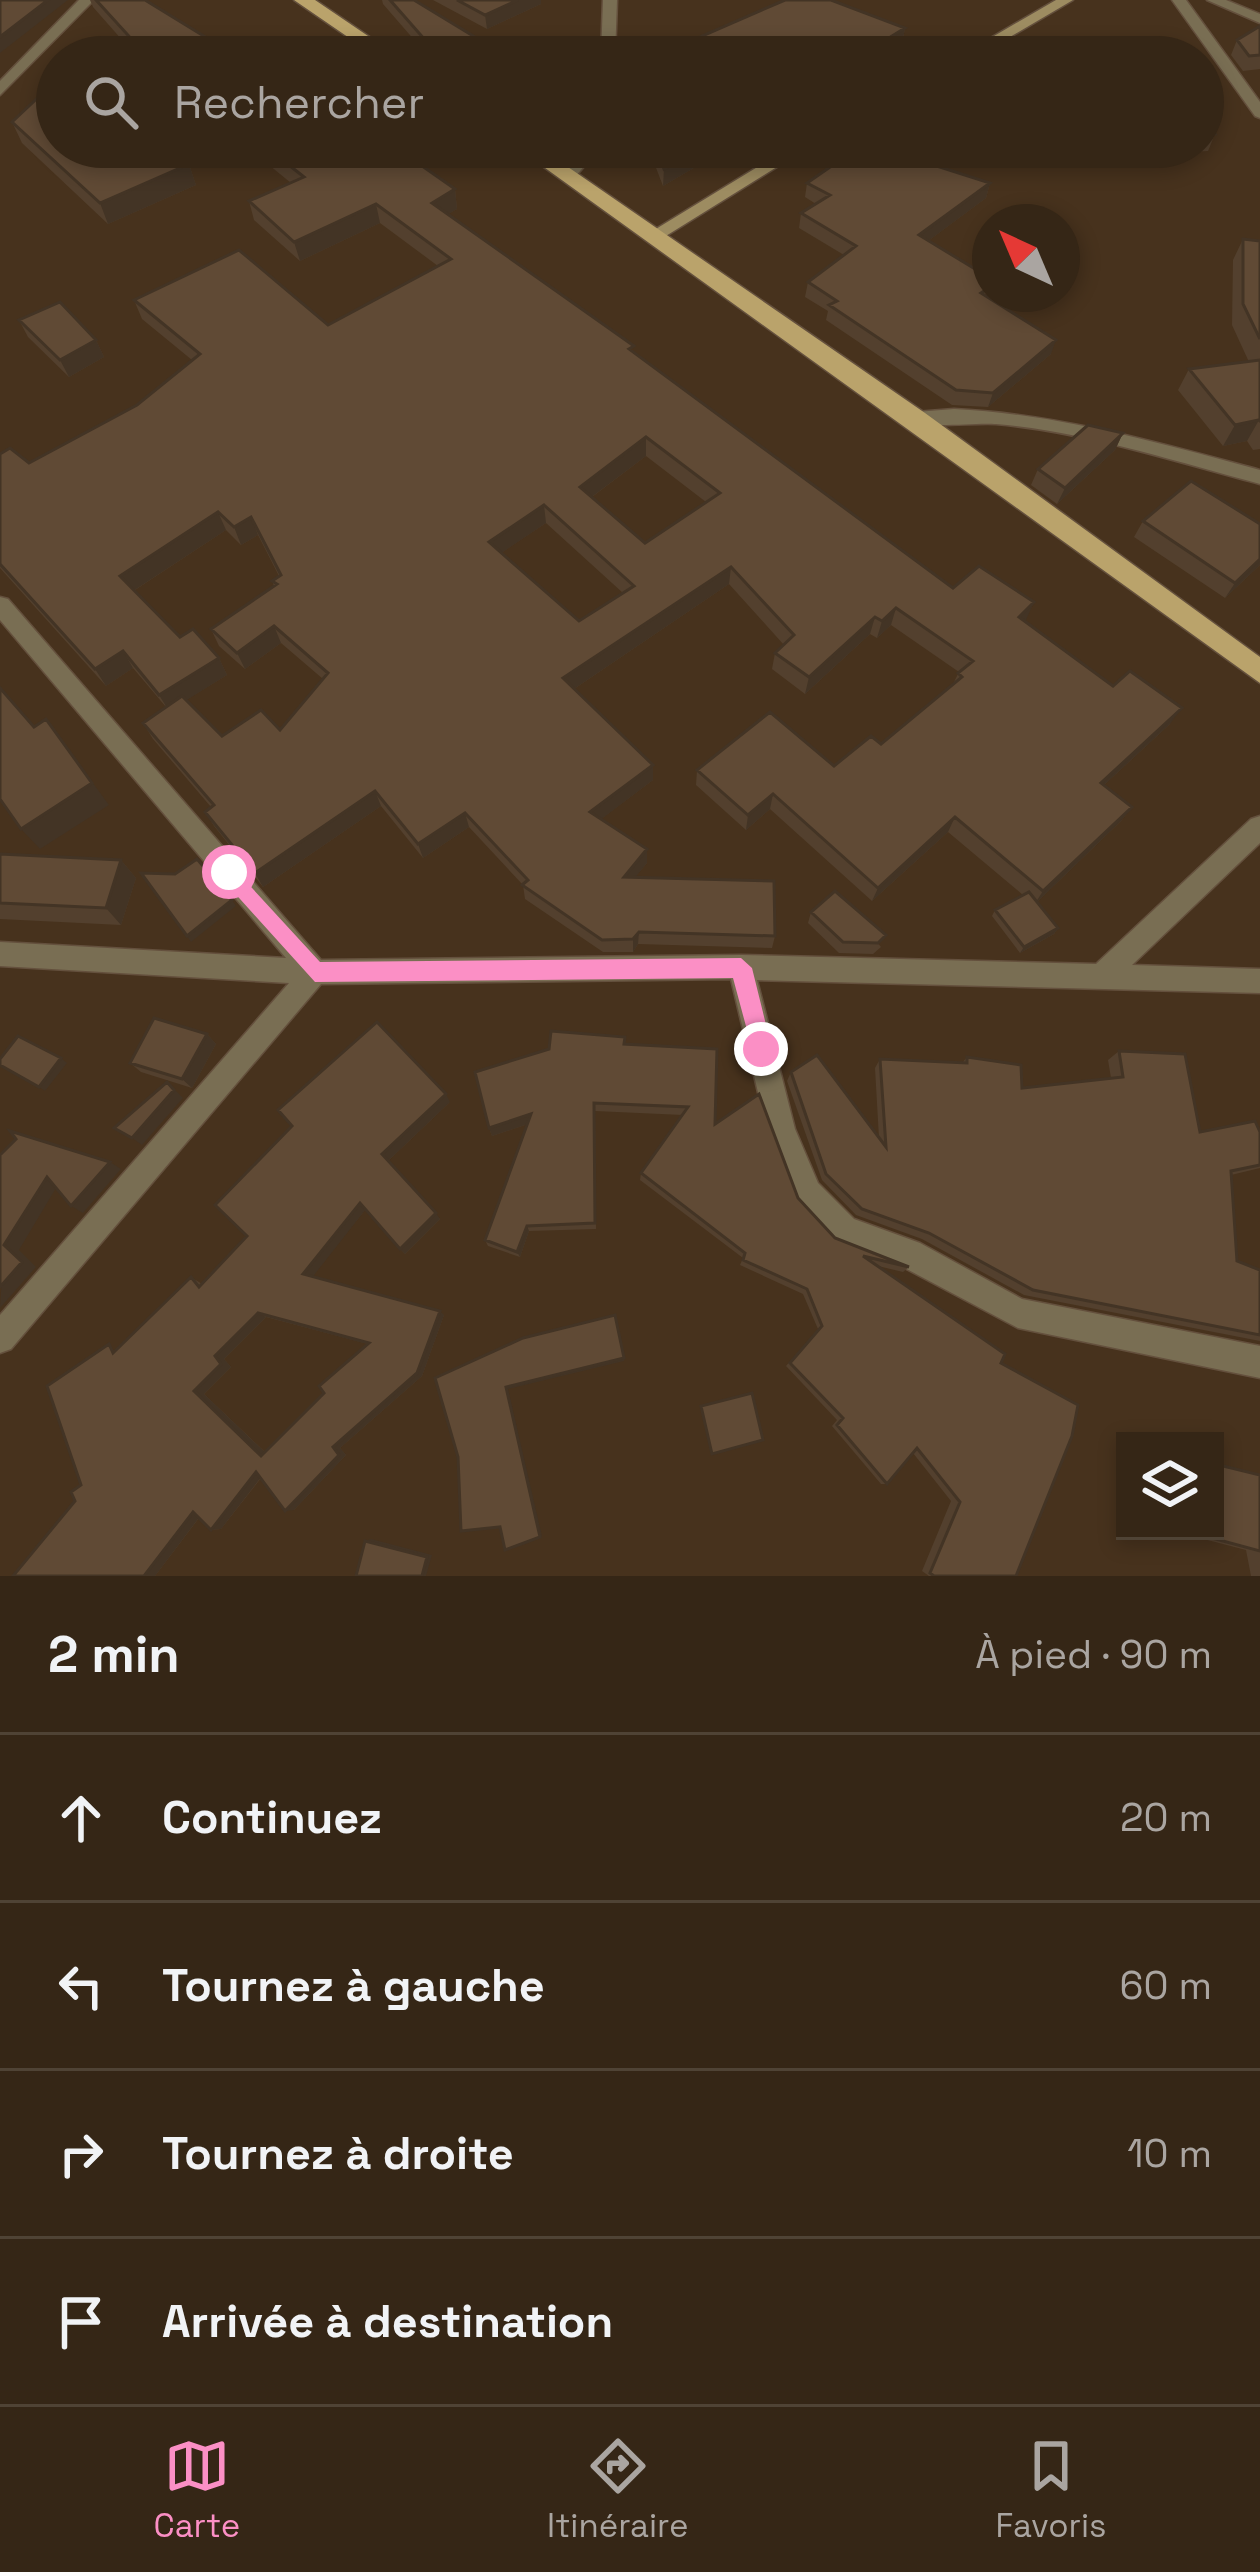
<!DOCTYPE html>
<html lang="fr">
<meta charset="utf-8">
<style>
:root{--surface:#352616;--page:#403223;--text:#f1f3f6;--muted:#aaa5a1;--line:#4f4335;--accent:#fb8fc5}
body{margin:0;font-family:"Space Grotesk",sans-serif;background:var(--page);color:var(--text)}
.controls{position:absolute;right:36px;bottom:36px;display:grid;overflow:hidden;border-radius:0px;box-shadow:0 6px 18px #0003}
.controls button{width:108px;height:108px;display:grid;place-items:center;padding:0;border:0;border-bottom:3px solid var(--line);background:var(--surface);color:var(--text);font:60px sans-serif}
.compass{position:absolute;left:972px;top:204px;width:108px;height:108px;border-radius:50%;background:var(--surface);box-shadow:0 6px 18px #0003;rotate:316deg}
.stop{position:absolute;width:36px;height:36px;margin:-27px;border:9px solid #fb8fc5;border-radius:50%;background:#fff}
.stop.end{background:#fb8fc5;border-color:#fff;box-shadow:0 3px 12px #0008}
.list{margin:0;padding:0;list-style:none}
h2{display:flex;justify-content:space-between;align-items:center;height:156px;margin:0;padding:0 48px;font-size:51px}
h2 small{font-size:39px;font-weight:400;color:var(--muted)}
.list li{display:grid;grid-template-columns:78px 1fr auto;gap:36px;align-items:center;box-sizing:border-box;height:168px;padding:0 48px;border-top:3px solid var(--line)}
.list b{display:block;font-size:45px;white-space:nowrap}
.list em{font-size:39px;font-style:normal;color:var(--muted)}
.icon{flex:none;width:66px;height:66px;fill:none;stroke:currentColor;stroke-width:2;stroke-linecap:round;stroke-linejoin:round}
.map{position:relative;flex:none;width:1260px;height:1576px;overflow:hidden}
.search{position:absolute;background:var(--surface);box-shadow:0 6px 18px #0003;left:36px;right:36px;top:36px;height:132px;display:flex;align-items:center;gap:30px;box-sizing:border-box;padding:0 42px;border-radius:66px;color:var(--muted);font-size:45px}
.sheet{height:828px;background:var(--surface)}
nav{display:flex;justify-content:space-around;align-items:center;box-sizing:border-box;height:168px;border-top:3px solid var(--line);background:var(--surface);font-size:33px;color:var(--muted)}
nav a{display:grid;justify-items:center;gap:6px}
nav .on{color:var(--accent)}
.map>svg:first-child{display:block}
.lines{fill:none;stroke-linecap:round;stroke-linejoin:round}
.minor-casing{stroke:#64503d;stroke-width:3}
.tertiary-casing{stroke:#64503d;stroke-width:3}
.secondary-casing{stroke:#64503d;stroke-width:3}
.primary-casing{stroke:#64503d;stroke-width:3}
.minor{fill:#796e53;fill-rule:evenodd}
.tertiary{fill:#796e53;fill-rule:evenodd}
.secondary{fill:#9d8c61;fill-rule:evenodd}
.primary{fill:#baa36b;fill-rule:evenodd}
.wall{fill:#53402e;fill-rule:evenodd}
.shaded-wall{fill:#433425}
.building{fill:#604a35;stroke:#433425;stroke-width:3;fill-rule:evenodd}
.route{fill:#fb8fc5}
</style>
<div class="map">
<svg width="1260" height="1576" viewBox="0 0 1260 1576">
<rect width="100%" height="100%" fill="#47321d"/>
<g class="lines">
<defs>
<path id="minor" d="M603 0H617L615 57H601Z
M1207 0H1226L1260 14V23Z
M584 147H601L574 178H562V172Z
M954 409C1059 414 1159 443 1260 470V484C1173 461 1086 432 996 424 975 422 919 430 906 419L916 412Z
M0 597 8 599 321 960 741 955 1096 964 1251 819 1260 816V843L1132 965 1260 969V993L757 980 795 1129 818 1183 854 1219 920 1243 1022 1299 1260 1346V1378L1018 1328 901 1266 834 1240 798 1203 767 1130 731 979 321 984 11 1349 0 1353V1315L289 983 0 966V942L286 958 0 620Z"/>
<path id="tertiary" d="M79 0H94L0 95V81Z
M1172 0H1186L1260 102V118L1255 116Z"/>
<path id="secondary" d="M1056 0H1073L976 57H958Z
M790 147H809L661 239 646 235Z"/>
<path id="primary" d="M294 0H315L399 57H377Z
M516 147H539L925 413 1260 657V683Z"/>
</defs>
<use href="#minor" class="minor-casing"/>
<use href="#tertiary" class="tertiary-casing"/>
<use href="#secondary" class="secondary-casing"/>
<use href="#primary" class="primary-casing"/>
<use href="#minor" class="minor"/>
<use href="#tertiary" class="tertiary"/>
<use href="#secondary" class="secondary"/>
<use href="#primary" class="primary"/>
</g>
<path class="wall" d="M90 0H145L238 57H137L93 7Z
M382 0H414L488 45V53L495 57H429L383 4Z
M433 0H541V4L487 29Z
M1260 26V69L1243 71 1231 55 1237 40Z
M905 28 902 44 881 57H679V46Z
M1203 114 1215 134 1208 151 1172 153 1168 147H1203Z
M12 122 189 164 196 185 108 224 22 143Z
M247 147H358L381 165 455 189 457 209 448 214 953 588 1034 602 1024 621 1113 686 1170 724 1104 785 1132 807 1121 821 1037 902 1058 928 1054 934 1020 953 992 916 995 910 1023 895 948 832 872 901 770 809 746 830 696 785 697 770 834 766 881 744 953 684 959 672 891 625 877 638 870 634 805 694 772 669 775 653 784 645 729 584 574 689 653 765V780L601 819 647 849V863L635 877 775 936 772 948 638 944 633 952H603L525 899 523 885 469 827 423 858 381 806 263 887 214 826 205 812 211 807 153 739 143 723 166 707 133 668 106 686 0 568V454L29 463 137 405 192 360 142 319 134 300 328 325 438 266 380 223 300 261 254 220 249 201 291 183ZM646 456 706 502 645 543 592 497ZM546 523 623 593 579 621 501 553ZM226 530 241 545 258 535 279 576 272 581 274 586 211 629 219 646 245 669 281 643 323 679 280 730 222 736 186 700 227 675 219 658 180 637 135 590Z
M648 147H717L716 155 663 186Z
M963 147 920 161 990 183 986 198 928 241 992 297 990 298 1051 354 988 407 952 405 826 320 828 311 805 297 808 282 844 255 799 228 801 213 816 204 805 197 807 183Z
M1243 239 1260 241V449L1253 450 1247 441 1223 446 1178 390 1189 369 1249 362 1232 325 1233 260Z
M19 320 96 340 104 357 69 377 28 337Z
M1123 433 1115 450 1057 504 1031 485 1038 469Z
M1143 521 1260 565 1225 598 1134 537Z
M0 854 121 860 136 878 121 925 0 919Z
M835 891 881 947 873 954 839 953 808 923 811 912Z
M207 1034 216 1044 192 1088 141 1072 130 1063Z
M624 1044 798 1198 835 1238 909 1267 903 1272 878 1266 1001 1363 1016 1576H929L922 1571 951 1501 913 1453 887 1484H881L832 1426 837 1420 786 1366 818 1329 803 1294 740 1265 743 1258 640 1180 641 1173 683 1115 595 1111 596 1229 529 1231 520 1257 488 1246 485 1240 528 1124 492 1136 489 1128Z
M1119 1051 1200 1132H1260V1168L1231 1175 1237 1261 1260 1270V1341L1024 1295 922 1239 856 1215 822 1180 787 1081 791 1072 879 1138 875 1068 880 1059 962 1063 967 1057 1022 1088 1111 1078 1108 1060Z
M450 1102 388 1161 440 1219 405 1254 365 1210 312 1276 444 1315 422 1376 340 1448 346 1455 294 1510 261 1478 221 1529 211 1530 199 1518 155 1576H13L75 1501 119 1347 191 1277 202 1284ZM266 1317 368 1344 324 1393 265 1452 204 1394 231 1367 224 1359Z
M1260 1475V1576H1251L1246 1550 1173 1531H1215Z"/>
<path class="shaded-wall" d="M48 0H68L0 53V37Z
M518 0H541V4L487 29 485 15Z
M905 28 902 44 881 57H858Z
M702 147H717L716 155 663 186 664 169Z
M921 147H963L896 169 899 154Z
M189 164 196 185 108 224 100 203Z
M990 183 986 198 916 250 919 235Z
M455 189 457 209 435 222 432 203Z
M376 204 380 223 300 261 294 242Z
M96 340 104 357 69 377 60 360Z
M1056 340 1051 354 988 407 993 393Z
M1259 420 1247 441 1223 446 1235 425Z
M1123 433 1115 450 1057 504 1065 488Z
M646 437V456L581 505 580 487Z
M544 505 546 523 491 560 489 542Z
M218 512 226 530 130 593 120 576Z
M251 517 258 535 241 545 234 527Z
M1260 559V565L1225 598 1235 583Z
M731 567 729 584 565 695 563 678Z
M1034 602 1026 620 1011 634 1019 617Z
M896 608 891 625 877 638 882 621Z
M875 617 870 634 805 694 809 677Z
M274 626 281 643 245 669 237 653Z
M123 651 133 668 106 686 95 669Z
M219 658 227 675 169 711 159 695Z
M1182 708 1170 724 1090 798 1101 783Z
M46 719 109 805 40 849 21 829Z
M653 765V780L591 827 590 812Z
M375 791 381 806 263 887 255 873Z
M773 794 770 809 746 830 748 815Z
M1132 807 1121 821 1034 905 1043 891Z
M465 813 469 827 423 858 418 844Z
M955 817 948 832 872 901 878 888Z
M647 849V863L624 891V877Z
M121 860 136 878 121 925 106 908Z
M232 900 236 906 191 942 187 936Z
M1058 928 1054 934 1020 953 1024 947Z
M639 932 638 944 633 952V939Z
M207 1034 216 1044 192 1088 182 1079Z
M61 1058 67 1063 45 1091 39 1087Z
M167 1082 183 1098 142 1145 132 1138Z
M446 1094 450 1102 388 1161 382 1154Z
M531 1114 534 1122 492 1136 489 1128Z
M110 1162 121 1169 83 1213 71 1206Z
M47 1177 59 1183 19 1250 36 1267 0 1308 4 1245Z
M360 1203 366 1209 311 1279 303 1274Z
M436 1213 440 1219 405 1254 400 1249Z
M527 1226 529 1231 520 1257 517 1252Z
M440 1311 444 1315 422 1376 340 1448 346 1455 294 1510 285 1511Z
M258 1313 266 1317 224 1359 231 1367 204 1394 270 1457 261 1456 194 1391 215 1356Z
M624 1358V1361L508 1389 542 1536 540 1537 506 1387Z
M256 1472H265L221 1529 211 1530Z
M204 1511 155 1576H144L193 1512Z
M371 1539 432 1555 426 1576H422L365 1541Z"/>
<path class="building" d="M0 0H48L0 37Z
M96 0H145L238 57H152L136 44Z
M390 0H414L488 45 481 48 495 57H440Z
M457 0H518L485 15Z
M785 0H831L905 28 858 57H701L679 46Z
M1260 26V55L1249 56 1237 40Z
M46 90 57 92V147H168L189 164 100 203 12 122Z
M1203 114 1215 134 1203 135Z
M266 147H358L381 165 405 154 455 189 432 203 634 346 629 349 953 588 979 566 1034 602 1019 617 1113 686 1130 671 1182 708 1101 783 1132 807 1043 891 955 817 878 888 773 794 748 815 697 770 770 712 834 766 871 736 881 744 962 677 958 673 973 661 896 608 882 621 875 617 809 677 775 653 794 635 731 567 563 678 653 765 590 812 647 849 624 877 774 881 775 936 639 932 633 939 602 940 522 885 528 880 465 813 418 844 375 791 255 873 205 812 214 805 143 723 182 696 222 736 261 710 280 730 328 673 274 626 237 653 211 629 277 584 272 581 281 575 251 517 234 527 218 512 120 576 180 637 193 629 219 658 159 695 123 651 95 669 0 564V454L10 448 29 463 137 405 200 354 134 300 239 250 328 325 451 259 376 204 294 242 249 201 304 177ZM646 437 720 493 645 543 580 487ZM544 505 634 586 579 621 489 542Z
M655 147H702L664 169Z
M859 147H921L899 154 990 183 919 235 990 278V287L981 293 1056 340 993 393 956 390 829 305 837 301 808 282 856 246 801 213 830 195 807 183Z
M1243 239 1260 241V339L1243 304Z
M60 302 96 340 60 360 19 320Z
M1260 360V421L1259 420 1235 425 1189 369Z
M1088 425 1123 433 1065 488 1038 469Z
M1191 481 1260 524V559L1235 583 1143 521Z
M0 688 34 727 46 719 92 783 21 829 0 799Z
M0 854 121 860 106 908 0 903Z
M197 859 232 900 187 936 141 873 175 874Z
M835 891 886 935 878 943 843 942 811 912Z
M1029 892 1058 928 1024 947 995 910Z
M154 1018 207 1034 182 1079 130 1063Z
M377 1022 446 1094 382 1154 436 1213 400 1249 360 1203 303 1274 440 1311 417 1373 333 1447 339 1455 285 1511 256 1472 211 1530 193 1512 144 1576H13L75 1501 71 1492 81 1485 47 1386 109 1344 113 1353 191 1277 199 1287 247 1236 215 1205 292 1126 278 1110ZM258 1313 369 1343 319 1386 324 1393 261 1456 194 1391 221 1364 215 1356Z
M551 1031 625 1037 624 1044 717 1049 715 1124 759 1094 798 1198 835 1238 909 1267 863 1256 1005 1354 1001 1363 1078 1405 1072 1436 1016 1576H934L930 1573 960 1502 917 1448 887 1484 837 1425 843 1418 790 1363 822 1326 807 1289 743 1260 745 1253 641 1173 688 1107 594 1103 595 1223 527 1226 517 1252 485 1240 531 1114 489 1128 475 1072 549 1049Z
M18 1036 61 1058 39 1087 0 1065V1059Z
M1119 1051 1185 1054 1200 1132 1255 1121 1260 1132V1165L1231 1171 1237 1261 1260 1270V1335L1033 1290 929 1233 862 1209 826 1174 791 1072 817 1055 886 1147 880 1059 967 1063V1057L1021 1065 1022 1088 1123 1077Z
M167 1082 174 1090 132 1138 114 1128Z
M10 1131 110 1162 71 1206 47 1177 4 1245 22 1262 0 1287V1155L16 1139Z
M615 1315 624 1358 506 1387 540 1537 505 1550 500 1527 461 1531 458 1457 435 1378 523 1338Z
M752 1393 763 1440 712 1454 701 1406Z
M1215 1464 1260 1475V1551L1186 1531H1215Z
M365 1541 427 1557 422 1576H356Z"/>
<path class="route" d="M229 863 320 962 741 958 752 968 772 1049 761 1060 754 1056 733 978 315 982 222 879 219 872Z"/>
</svg>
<div class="controls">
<button><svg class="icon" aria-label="layers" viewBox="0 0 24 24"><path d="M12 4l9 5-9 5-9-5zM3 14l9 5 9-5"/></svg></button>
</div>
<svg class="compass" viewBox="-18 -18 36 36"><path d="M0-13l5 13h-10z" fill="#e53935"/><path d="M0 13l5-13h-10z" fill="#aaa5a1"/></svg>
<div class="stop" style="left:229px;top:872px"></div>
<div class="stop end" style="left:761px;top:1049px"></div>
<div class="search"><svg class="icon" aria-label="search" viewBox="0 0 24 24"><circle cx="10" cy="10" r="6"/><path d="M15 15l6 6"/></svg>Rechercher</div>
</div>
<section class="sheet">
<h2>2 min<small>À pied · 90 m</small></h2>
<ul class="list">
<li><svg class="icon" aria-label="ahead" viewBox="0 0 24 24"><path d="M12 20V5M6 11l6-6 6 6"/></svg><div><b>Continuez</b></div><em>20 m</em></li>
<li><svg class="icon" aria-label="left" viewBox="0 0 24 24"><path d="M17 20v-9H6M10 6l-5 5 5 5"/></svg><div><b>Tournez à gauche</b></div><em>60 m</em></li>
<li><svg class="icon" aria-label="right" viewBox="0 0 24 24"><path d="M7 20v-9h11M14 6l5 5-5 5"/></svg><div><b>Tournez à droite</b></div><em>10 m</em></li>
<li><svg class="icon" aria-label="arrive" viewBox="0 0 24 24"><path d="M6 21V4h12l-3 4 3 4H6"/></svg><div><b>Arrivée à destination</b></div></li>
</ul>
</section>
<nav>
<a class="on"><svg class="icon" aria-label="map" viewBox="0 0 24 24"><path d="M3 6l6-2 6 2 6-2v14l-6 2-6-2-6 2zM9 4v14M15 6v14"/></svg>Carte</a>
<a><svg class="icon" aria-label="directions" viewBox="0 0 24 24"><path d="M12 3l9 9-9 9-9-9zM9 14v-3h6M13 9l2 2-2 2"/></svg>Itinéraire</a>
<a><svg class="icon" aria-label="saved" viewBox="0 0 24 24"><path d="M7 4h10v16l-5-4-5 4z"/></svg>Favoris</a>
</nav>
